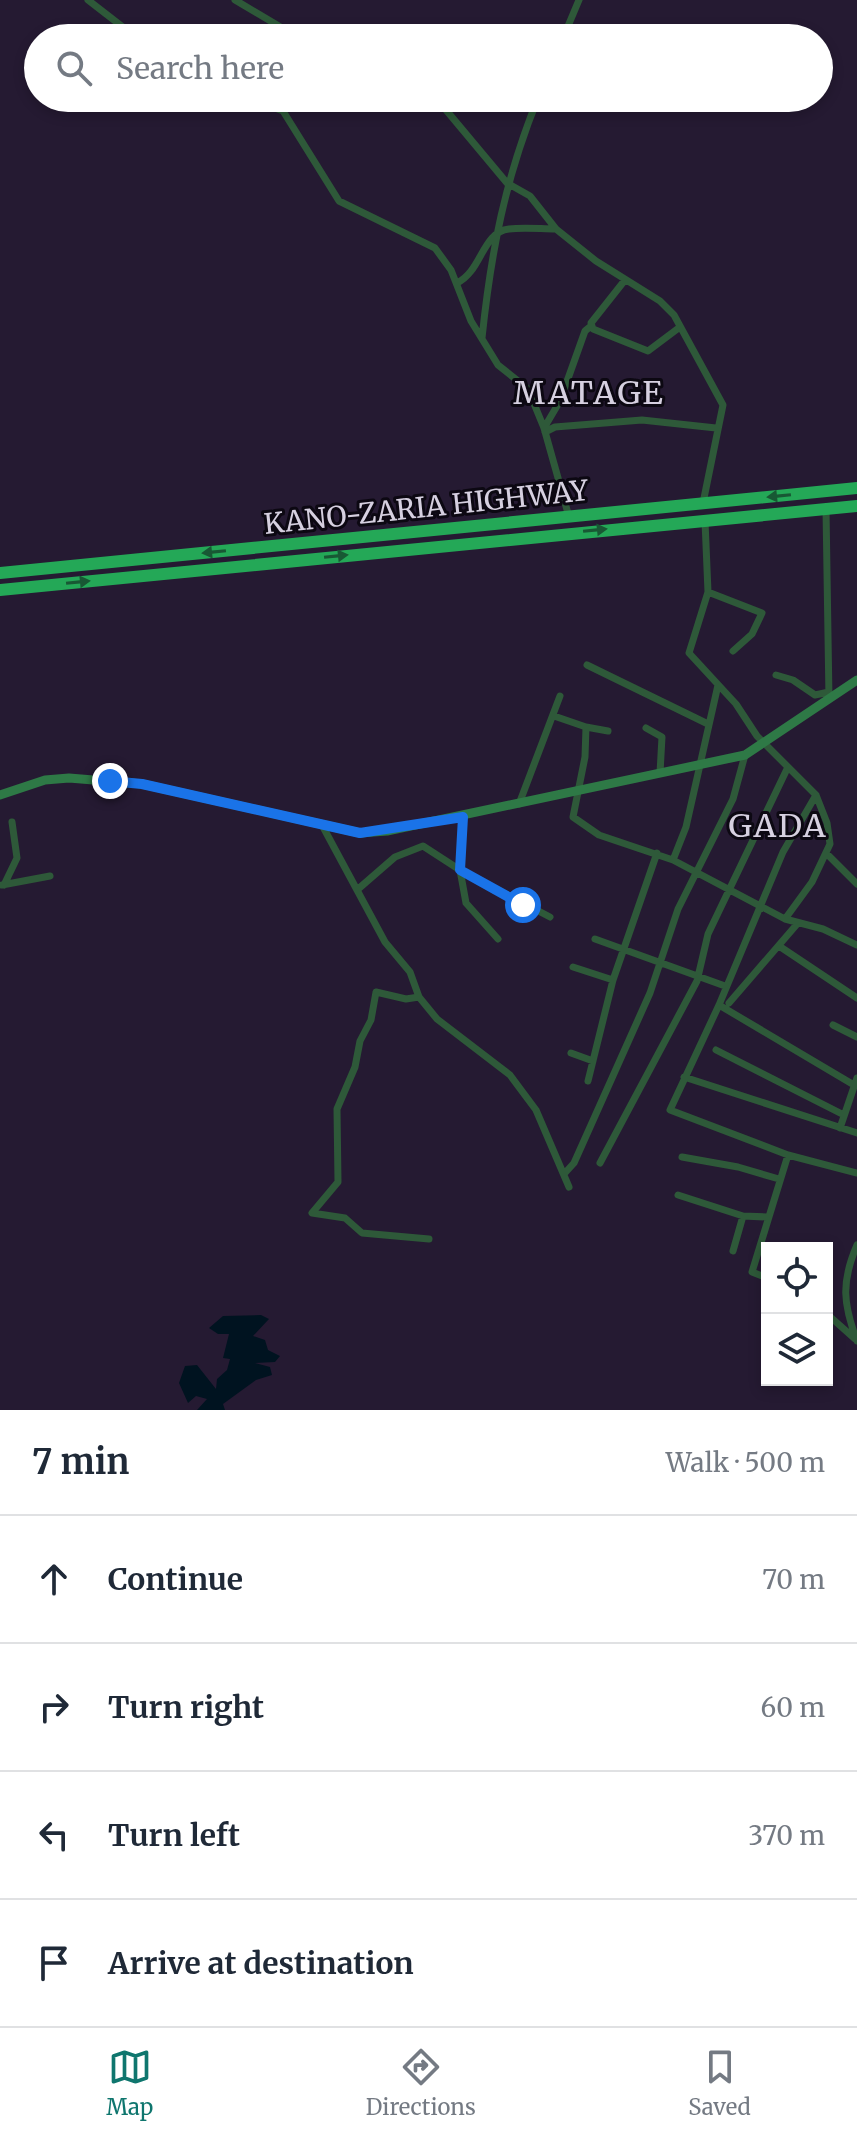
<!DOCTYPE html>
<meta charset="utf-8">
<style>
:root{--surface:#fff;--page:#f6f6f7;--text:#1f2937;--muted:#747a83;--line:#e0e1e3;--accent:#0f766e}
body{margin:0;font-family:Merriweather,serif;background:var(--page);color:var(--text)}
.controls{position:absolute;right:24px;bottom:24px;display:grid;overflow:hidden;border-radius:0px;box-shadow:0 4px 12px #0003}
.controls button{width:72px;height:72px;display:grid;place-items:center;padding:0;border:0;border-bottom:2px solid var(--line);background:var(--surface);color:var(--text);font:40px sans-serif}
.stop{position:absolute;width:24px;height:24px;margin:-18px;border:6px solid #1a73e8;border-radius:50%;background:#fff}
.stop.end{background:#1a73e8;border-color:#fff;box-shadow:0 2px 8px #0008}
.list{margin:0;padding:0;list-style:none}
h2{display:flex;justify-content:space-between;align-items:center;height:104px;margin:0;padding:0 32px;font-size:34px}
h2 small{font-size:26px;font-weight:400;color:var(--muted)}
.list li{display:grid;grid-template-columns:52px 1fr auto;gap:24px;align-items:center;box-sizing:border-box;height:128px;padding:0 32px;border-top:2px solid var(--line)}
.list b{display:block;font-size:30px;white-space:nowrap}
.list em{font-size:26px;font-style:normal;color:var(--muted)}
.icon{flex:none;width:44px;height:44px;fill:none;stroke:currentColor;stroke-width:2;stroke-linecap:round;stroke-linejoin:round}
.map{position:relative;flex:none;width:857px;height:1410px;overflow:hidden}
.search{position:absolute;background:var(--surface);box-shadow:0 4px 12px #0003;left:24px;right:24px;top:24px;height:88px;display:flex;align-items:center;gap:20px;box-sizing:border-box;padding:0 28px;border-radius:44px;color:var(--muted);font-size:30px}
.sheet{height:616px;background:var(--surface)}
nav{display:flex;justify-content:space-around;align-items:center;box-sizing:border-box;height:112px;border-top:2px solid var(--line);background:var(--surface);font-size:22px;color:var(--muted)}
nav a{display:grid;justify-items:center;gap:4px}
nav .on{color:var(--accent)}
.map>svg:first-child{display:block}
.water{fill:#001320}
.lines{fill:none;stroke-linecap:round;stroke-linejoin:round}
.street{stroke:#2e5939;stroke-width:7}
.secondary{stroke:#2e7946;stroke-width:9}
.highway{stroke:#24a857;stroke-width:12}
.oneway{fill:#185834}
.route{stroke:#1a73e8;stroke-width:10}
.labels{text-anchor:middle;dominant-baseline:central;stroke-width:6;stroke-linejoin:round;paint-order:stroke}
.street-label{font-size:28px;fill:#d6d0e0;stroke:#0c0812}
.quarter-label{font-size:32px;letter-spacing:2px;fill:#d6d0e0;stroke:#0c0812}
</style>
<div class="map">
<svg width="857" height="1410" viewBox="0 0 857 1410">
<rect width="100%" height="100%" fill="#251a32"/>
<path class="water" d="M261 1315 269 1319 253 1336 265 1340 268 1350 280 1356 275 1362 255 1363 270 1367 272 1375 256 1380 223 1404 225 1410H197L207 1399 196 1396 188 1403 179 1383 185 1366 197 1365 216 1389 217 1379 227 1370 230 1359 223 1358 229 1334H218L209 1328 223 1316Z"/>
<g class="lines">
<path class="street" d="M88 0 137 38
M235 0 299 38
M563 38 579 0
M249 98 283 111 339 201 435 248 451 270 471 321 498 365 528 389 544 428 569 517
M436 98 507 183 530 196 556 229 596 261 660 301 674 315 723 405 703 503
M625 280 591 323 593 329 648 351 680 327
M457 283C482 271 482 232 509 229 524 227 541 229 556 229
M482 338C491 252 505 179 538 98
M544 428 560 401 585 331 591 326
M545 432 555 427 642 420 716 428
M826 509 829 699
M705 521 708 592 689 653 736 704 757 736 816 795 827 823 830 844 812 882 785 919
M708 592 762 613 752 634 733 651
M587 665 708 724
M776 675 793 680 815 695 829 692
M554 716 586 727 585 757 573 817 599 835 673 860 785 919 823 929 857 945
M586 727 608 731
M646 728 662 737 660 773
M816 795 783 852 719 1005 670 1110 788 1155 857 1173
M519 804 560 696
M322 825 385 942 410 972 419 997 437 1019 510 1075 536 1110 569 1187
M826 853 857 884
M673 860 686 827 718 685
M2 885 50 876
M4 885 17 858 12 822
M357 890 395 857 423 846 460 870 463 817
M498 939 466 903 460 870 550 917
M595 939 725 986
M779 946 857 998
M573 967 613 980
M419 997 406 999 376 992 371 1020 360 1041 355 1067 337 1109 338 1182 312 1213 345 1218 362 1233 429 1239
M729 1003 798 923
M719 1005 854 1085
M833 1025 857 1037
M716 1050 844 1115
M571 1053 593 1061
M684 1077 857 1133
M588 1081 613 980 657 853
M840 1128 857 1078
M682 1157 738 1167 779 1179
M600 1163 697 981 708 934 787 769
M564 1174 574 1163 650 993 678 909 733 799 745 755
M678 1195 743 1216 767 1217
M857 1245C841 1282 843 1304 857 1341
M733 1251 743 1216
M767 1278 752 1272 788 1155
M827 1314 855 1339"/>
<path class="secondary" d="M0 795 45 780 69 778 142 784 360 833 387 831 745 755 857 680"/>
<path class="highway" d="M0 573 857 488
M0 590 857 506"/>
</g>
<defs><path id="oneway-solid" d="M-6-.8H1V-3.2L6.5 0L1 3.2V.8H-6Z" transform="scale(2)"/></defs>
<g class="oneway">
<use href="#oneway-solid" transform="translate(779 496) rotate(174)"/>
<use href="#oneway-solid" transform="translate(595 530) rotate(-6)"/>
<use href="#oneway-solid" transform="translate(214 552) rotate(174)"/>
<use href="#oneway-solid" transform="translate(336 556) rotate(-6)"/>
<use href="#oneway-solid" transform="translate(78 582) rotate(-6)"/>
</g>
<g class="lines">
<path class="route" d="M110 781 142 784 360 833 463 817 460 870 523 905"/>
</g>
<g class="labels">
<g class="street-label">
<text transform="translate(426 507) rotate(-6)">KANO-ZARIA HIGHWAY</text>
</g>
<g class="quarter-label">
<text x="589" y="393">MATAGE</text>
<text x="778" y="826">GADA</text>
</g>
</g>
</svg>
<div class="controls">
<button><svg class="icon" aria-label="locate" viewBox="0 0 24 24"><circle cx="12" cy="12" r="6"/><path d="M12 2v4M12 18v4M2 12h4M18 12h4"/></svg></button>
<button><svg class="icon" aria-label="layers" viewBox="0 0 24 24"><path d="M12 4l9 5-9 5-9-5zM3 14l9 5 9-5"/></svg></button>
</div>
<div class="stop" style="left:523px;top:905px"></div>
<div class="stop end" style="left:110px;top:781px"></div>
<div class="search"><svg class="icon" aria-label="search" viewBox="0 0 24 24"><circle cx="10" cy="10" r="6"/><path d="M15 15l6 6"/></svg>Search here</div>
</div>
<section class="sheet">
<h2>7 min<small>Walk · 500 m</small></h2>
<ul class="list">
<li><svg class="icon" aria-label="ahead" viewBox="0 0 24 24"><path d="M12 20V5M6 11l6-6 6 6"/></svg><div><b>Continue</b></div><em>70 m</em></li>
<li><svg class="icon" aria-label="right" viewBox="0 0 24 24"><path d="M7 20v-9h11M14 6l5 5-5 5"/></svg><div><b>Turn right</b></div><em>60 m</em></li>
<li><svg class="icon" aria-label="left" viewBox="0 0 24 24"><path d="M17 20v-9H6M10 6l-5 5 5 5"/></svg><div><b>Turn left</b></div><em>370 m</em></li>
<li><svg class="icon" aria-label="arrive" viewBox="0 0 24 24"><path d="M6 21V4h12l-3 4 3 4H6"/></svg><div><b>Arrive at destination</b></div></li>
</ul>
</section>
<nav>
<a class="on"><svg class="icon" aria-label="map" viewBox="0 0 24 24"><path d="M3 6l6-2 6 2 6-2v14l-6 2-6-2-6 2zM9 4v14M15 6v14"/></svg>Map</a>
<a><svg class="icon" aria-label="directions" viewBox="0 0 24 24"><path d="M12 3l9 9-9 9-9-9zM9 14v-3h6M13 9l2 2-2 2"/></svg>Directions</a>
<a><svg class="icon" aria-label="saved" viewBox="0 0 24 24"><path d="M7 4h10v16l-5-4-5 4z"/></svg>Saved</a>
</nav>
